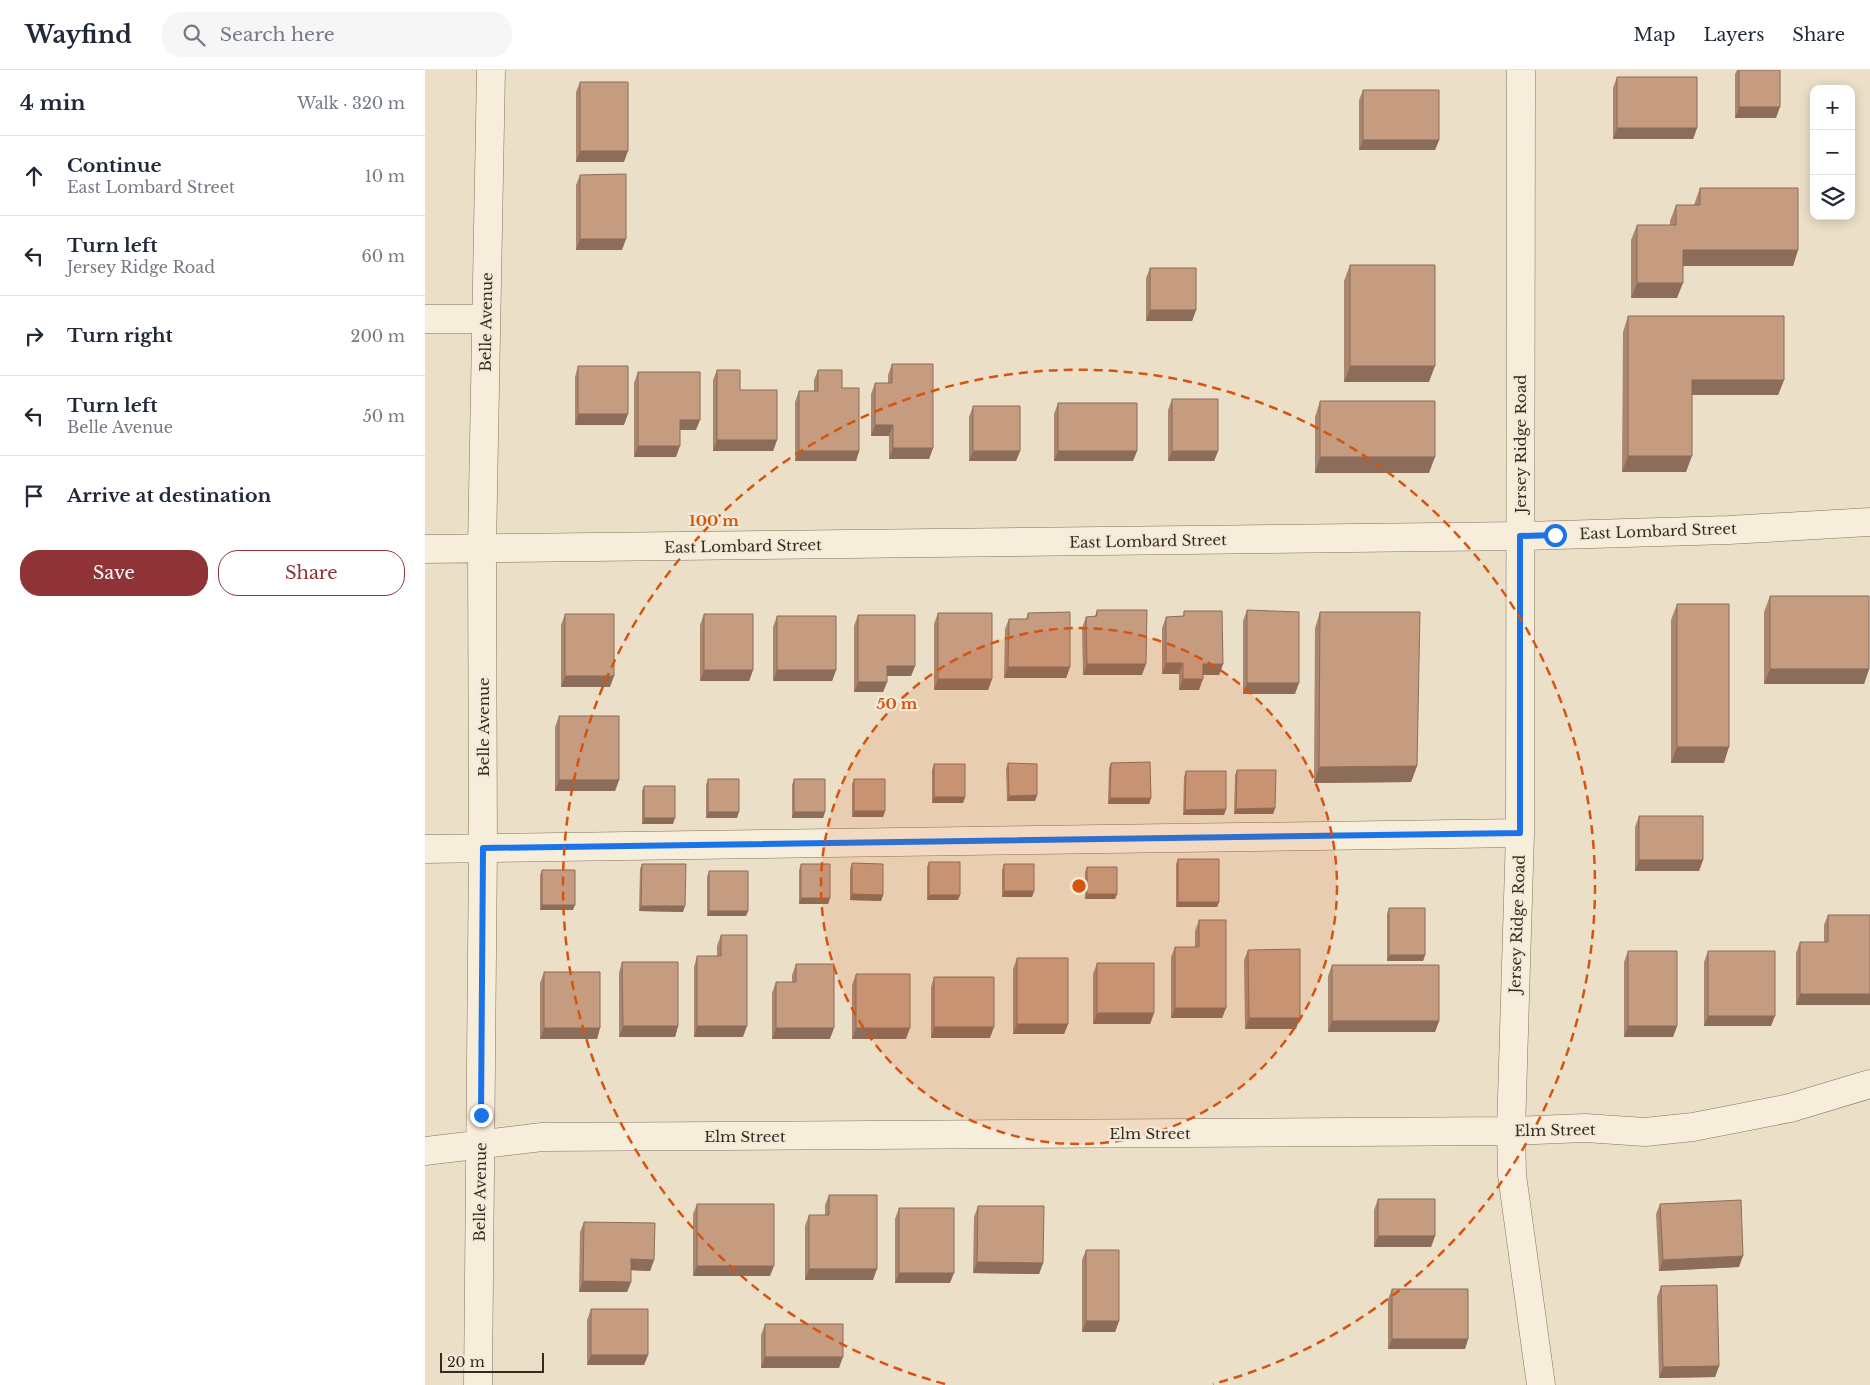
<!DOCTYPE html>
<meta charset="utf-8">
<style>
:root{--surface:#fff;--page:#f6f6f7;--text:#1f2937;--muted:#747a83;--line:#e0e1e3;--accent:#903337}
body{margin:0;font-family:"Libre Baskerville",serif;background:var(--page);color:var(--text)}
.controls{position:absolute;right:15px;top:15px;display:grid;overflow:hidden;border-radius:10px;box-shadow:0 2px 12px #0003}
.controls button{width:45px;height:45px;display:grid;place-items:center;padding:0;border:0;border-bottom:1px solid var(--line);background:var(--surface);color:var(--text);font:25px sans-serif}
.scale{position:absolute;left:15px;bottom:12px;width:104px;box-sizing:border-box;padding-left:5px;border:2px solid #372b21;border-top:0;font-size:14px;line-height:18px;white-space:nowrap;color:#372b21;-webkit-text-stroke:4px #f3ead7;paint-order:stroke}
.stop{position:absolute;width:15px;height:15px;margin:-11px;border:4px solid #1a73e8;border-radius:50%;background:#fff}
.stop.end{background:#1a73e8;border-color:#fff;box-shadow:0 1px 5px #0008}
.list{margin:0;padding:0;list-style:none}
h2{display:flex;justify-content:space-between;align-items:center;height:65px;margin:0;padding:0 20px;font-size:21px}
h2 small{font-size:16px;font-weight:400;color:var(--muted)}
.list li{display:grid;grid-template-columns:32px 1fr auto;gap:15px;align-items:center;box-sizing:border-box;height:80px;padding:0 20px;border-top:1px solid var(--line)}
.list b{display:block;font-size:19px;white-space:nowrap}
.list p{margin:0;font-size:16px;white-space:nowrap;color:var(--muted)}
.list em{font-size:16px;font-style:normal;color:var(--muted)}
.actions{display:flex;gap:10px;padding:15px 20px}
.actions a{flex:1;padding:11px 0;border:1px solid var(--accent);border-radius:20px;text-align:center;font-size:18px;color:var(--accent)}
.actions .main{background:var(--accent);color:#fff}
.icon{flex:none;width:28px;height:28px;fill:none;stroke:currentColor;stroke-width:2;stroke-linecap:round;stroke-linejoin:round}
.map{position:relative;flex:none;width:1445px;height:1315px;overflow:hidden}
header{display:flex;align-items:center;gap:30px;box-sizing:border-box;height:70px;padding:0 25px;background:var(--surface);border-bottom:1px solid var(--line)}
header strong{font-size:24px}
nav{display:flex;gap:28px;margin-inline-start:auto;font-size:18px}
.search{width:350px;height:45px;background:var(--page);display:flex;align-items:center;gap:12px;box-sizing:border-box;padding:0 18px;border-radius:20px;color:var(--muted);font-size:19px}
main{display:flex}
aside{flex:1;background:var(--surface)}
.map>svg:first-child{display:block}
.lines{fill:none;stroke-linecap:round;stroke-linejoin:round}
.minor-casing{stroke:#86725e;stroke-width:29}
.minor{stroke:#f6eddb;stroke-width:28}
.wall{fill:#aa866f}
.shaded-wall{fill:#8b6d5a}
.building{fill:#c69c81;stroke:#8b6d5a}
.route{stroke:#1a73e8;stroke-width:6}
.ring{fill:none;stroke:#d6540e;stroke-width:2.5;stroke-dasharray:9 6}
.labels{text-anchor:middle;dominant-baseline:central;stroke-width:4.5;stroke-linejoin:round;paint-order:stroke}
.street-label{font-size:15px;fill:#372b21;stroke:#f3ead7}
.centre{fill:#d6540e;stroke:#f3ead7;stroke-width:2.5}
.ring-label{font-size:15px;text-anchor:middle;font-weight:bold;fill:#d6540e;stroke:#f3ead7;stroke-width:4.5;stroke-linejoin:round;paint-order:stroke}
</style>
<header>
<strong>Wayfind</strong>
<div class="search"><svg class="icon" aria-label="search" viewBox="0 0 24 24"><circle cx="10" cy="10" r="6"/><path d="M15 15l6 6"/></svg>Search here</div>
<nav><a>Map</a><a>Layers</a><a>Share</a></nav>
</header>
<main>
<aside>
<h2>4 min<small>Walk · 320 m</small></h2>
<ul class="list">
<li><svg class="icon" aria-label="ahead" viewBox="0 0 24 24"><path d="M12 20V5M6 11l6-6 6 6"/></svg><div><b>Continue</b><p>East Lombard Street</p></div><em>10 m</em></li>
<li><svg class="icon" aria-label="left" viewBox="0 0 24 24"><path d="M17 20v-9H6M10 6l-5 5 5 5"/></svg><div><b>Turn left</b><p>Jersey Ridge Road</p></div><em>60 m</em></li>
<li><svg class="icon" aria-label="right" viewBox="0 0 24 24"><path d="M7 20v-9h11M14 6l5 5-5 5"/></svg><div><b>Turn right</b></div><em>200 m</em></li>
<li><svg class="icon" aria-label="left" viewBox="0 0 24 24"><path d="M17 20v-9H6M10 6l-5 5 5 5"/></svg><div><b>Turn left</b><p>Belle Avenue</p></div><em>50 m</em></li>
<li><svg class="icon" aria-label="arrive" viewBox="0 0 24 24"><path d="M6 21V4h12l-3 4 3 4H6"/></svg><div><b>Arrive at destination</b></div></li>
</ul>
<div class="actions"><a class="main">Save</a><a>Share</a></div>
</aside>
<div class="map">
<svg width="1445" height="1315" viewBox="0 0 1445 1315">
<rect width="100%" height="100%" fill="#ebdfc8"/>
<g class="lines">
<defs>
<path id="minor" d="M1096 0 1095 763 1086 1061 1087 1105 1116 1315
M0 249H61
M0 479 1095 466 1304 460 1445 452
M0 779 1095 763
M0 1081 117 1067 1086 1061 1160 1058 1220 1062 1268 1057 1365 1038 1445 1014
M53 1315 58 778 57 478 66 0"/>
</defs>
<use href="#minor" class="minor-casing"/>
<use href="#minor" class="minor"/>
</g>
<path class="wall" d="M1312 0H1355L1351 48H1310V4Z
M1192 7 1272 58 1268 69H1188V18Z
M155 12 199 92H151V22Z
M938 20 1014 70 1010 80H934V30Z
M155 105 197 180H151V115Z
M1275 118 1373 180 1368 196H1258L1252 228H1206V170L1212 155H1245V151L1251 135H1269Z
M925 195 1004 312H919V211Z
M725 198 771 240 767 251H721V208Z
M1203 246 1359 310 1353 325H1267L1261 402H1197L1198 262Z
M467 294 508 378 504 389H464V366H446V324L450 313H463V305Z
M153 296 199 355H150V307Z
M292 300 315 320 352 370 348 381H288V310Z
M393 300 417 318 434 381 431 391H370V332L374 321H389V310Z
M213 302 271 360H255L251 387H209V313Z
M747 329 793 381 789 391H743V340Z
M895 331 1004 403H890V347Z
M633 333 712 381 708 391H629V344Z
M548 336 595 381 591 391H544V347Z
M1345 526 1444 599 1439 614H1339V542Z
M1252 534 1299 693H1246V550Z
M672 540 717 605H658L657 558 661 547 670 546Z
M822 540 870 624H818V551Z
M759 541 798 594 794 605H778L774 620H754V604H737V558L741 547 758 546Z
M895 542 992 696 986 712 889 713 890 558Z
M513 543 567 609 563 620H509V554Z
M603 543 645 597 641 608H579L580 559 584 549H601Z
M140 544 185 617H136V555Z
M279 544 328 600 324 611H275V555Z
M433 545 490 596 486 606H462V612L458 622H429V556Z
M352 546 411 600 407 611H348V557Z
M134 646 194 710 190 721H130V657Z
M583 693 612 725 610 731H582L581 699Z
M686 693 726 728 724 734H683L684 698Z
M509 694 540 727 538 733H507V700Z
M812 700 850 738 848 744H809L810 705Z
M761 701 801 739 799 745H758L759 707Z
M283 709 312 748H281V715Z
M369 709 400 742 398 748H367V715Z
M429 709 460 741 458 747H427V714Z
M219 716 248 754H217V721Z
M1214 746 1278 790 1274 801H1210V757Z
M753 789 794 832 792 837H751V794Z
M504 792 535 825 533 830H502V797Z
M427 793 458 825 456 831 425 830V799Z
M217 794 258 842 214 841 215 799Z
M376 794 405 828 403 834H374V800Z
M579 794 609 821 607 827H577V800Z
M662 797 692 824 690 829H660V802Z
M117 800 148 840H115V805Z
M284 801 323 841 321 846H282V807Z
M964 838 1000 885 998 891H962V844Z
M1403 845 1445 935H1371V883L1375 872H1399V855Z
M774 850 801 938 797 948H746V887L750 877H770V861Z
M296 865 318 967H269V897L272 886H292V876Z
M823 880 871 959H820L819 890Z
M1203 881 1252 956 1248 967H1199V892Z
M1283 881 1346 956H1279V892Z
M592 888 643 954 639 964H588V899Z
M197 892 253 956 250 967H194V903Z
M672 893 729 943 725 954H668V904Z
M371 894 405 969H347V923L351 912H367V905Z
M907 895 1014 951 1010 962H903V906Z
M119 902 175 958 172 969H115V913Z
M431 904 481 969H427V915Z
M509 907 565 968H506V917Z
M404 1125 448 1210H380V1156L384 1145H400V1135Z
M953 1129 1010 1166 1006 1177H949V1140Z
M272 1134 345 1206H268V1144Z
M1235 1134 1314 1197 1234 1201 1231 1144Z
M553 1136 618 1193 614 1204 548 1203 549 1147Z
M474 1138 525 1213H470V1149Z
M159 1152 229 1190 225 1201 206 1200V1212L202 1222H154L155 1162Z
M661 1180 694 1251 690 1262H657V1190Z
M1236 1216 1294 1296 1290 1307 1234 1308 1232 1227Z
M967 1219 1043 1269 1040 1279H963V1229Z
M166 1239 223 1285 219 1295H162V1250Z
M340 1254 414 1298H336V1265Z"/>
<path class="shaded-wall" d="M1314 37H1355L1351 48H1310Z
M1192 58H1272L1268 69H1188Z
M938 70H1014L1010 80H934Z
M155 81H203L199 92H151Z
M155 169H201L197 180H151Z
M1258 180H1373L1368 196H1252Z
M1212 213H1258L1252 228H1206Z
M725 240H771L767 251H721Z
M925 296H1010L1004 312H919Z
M1267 310H1359L1353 325H1261Z
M153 344H203L199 355H150Z
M255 350H275L271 360H251Z
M450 355H468L464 366H446Z
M292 370H352L348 381H288Z
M213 376H255L251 387H209Z
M468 378H508L504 389H464Z
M374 381H434L431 391H370Z
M548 381H595L591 391H544Z
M633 381H712L708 391H629Z
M747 381H793L789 391H743Z
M1203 386H1267L1261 402H1197Z
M895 387H1010L1004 403H890Z
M741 593H758L754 604H737Z
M662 594H721L717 605H658Z
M778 594H798L794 605H774Z
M462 596H490L486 606H458Z
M583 597H645L641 608H579Z
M1345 599H1444L1439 614H1339Z
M279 600H328L324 611H275Z
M352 600H411L407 611H348Z
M140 606H189L185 617H136Z
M513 609H567L563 620H509Z
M758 609H778L774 620H754Z
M433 612H462L458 622H429Z
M822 613H874L870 624H818Z
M1252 677H1304L1299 693H1246Z
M992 696 986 712 889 713 894 697Z
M134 710H194L190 721H130Z
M612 725 610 731H582L584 726Z
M509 727H540L538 733H507Z
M685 728H726L724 734H683Z
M850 738 848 744H809L811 739Z
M801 739 799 745H758L760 740Z
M429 741H460L458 747H427Z
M283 742H314L312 748H281Z
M369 742H400L398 748H367Z
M219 748H250L248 754H217Z
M1214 790H1278L1274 801H1210Z
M579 821H609L607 827H577Z
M427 824 458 825 456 831 425 830Z
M662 824H692L690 829H660Z
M504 825H535L533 830H502Z
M376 828H405L403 834H374Z
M753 832H794L792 837H751Z
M117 835H150L148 840H115Z
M216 836H260L258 842 214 841Z
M284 841H323L321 846H282Z
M964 885H1000L998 891H962Z
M1375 924H1445V935H1371Z
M750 938H801L797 948H746Z
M672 943H729L725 954H668Z
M1283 946H1350L1346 956H1279Z
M824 948H875L871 959H820Z
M907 951H1014L1010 962H903Z
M592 954H643L639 964H588Z
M198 956H253L250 967H194Z
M272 956H322L318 967H269Z
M1203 956H1252L1248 967H1199Z
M509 957H569L565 968H506Z
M119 958H175L172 969H115Z
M351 958H409L405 969H347Z
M431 958H485L481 969H427Z
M953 1166H1010L1006 1177H949Z
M1318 1186 1314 1197 1234 1201 1238 1190Z
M206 1189 229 1190 225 1201 202 1200Z
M552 1192 618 1193 614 1204 548 1203Z
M272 1196H349L345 1206H268Z
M384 1199H452L448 1210H380Z
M474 1203H529L525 1213H470Z
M158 1211 206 1212 202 1222H154Z
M661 1251H694L690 1262H657Z
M967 1269H1043L1040 1279H963Z
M166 1285H223L219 1295H162Z
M340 1287H418L414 1298H336Z
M1294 1296 1290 1307 1234 1308 1238 1297Z"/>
<path class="building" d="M1314 0H1355V37H1314Z
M1192 7H1272V58H1192Z
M155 12H203V81H155Z
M938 20H1014V70H938Z
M201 104V169H155V105Z
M1275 118H1373V180H1258V213H1212V155H1251V135H1275Z
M925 195H1010V296H925Z
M725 198H771V240H725Z
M1203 246H1359V310H1267V386H1203Z
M467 294H508V378H468V355H450V313H467Z
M153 296H203V344H153Z
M292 300H315V320H352V370H292Z
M393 300H417V318H434V381H374V321H393Z
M213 302H275V350H255V376H213Z
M747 329H793V381H747Z
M895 331H1010V387H895Z
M633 333H712V381H633Z
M548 336H595V381H548Z
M1345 526H1444V599H1345Z
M1252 534H1304V677H1252Z
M672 540H722L721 594H662L661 547 672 546Z
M822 540 874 542V613H822Z
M759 541H797L798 594H778V609H758V593H741V547L759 546Z
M645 542V597H583L584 549H603V543Z
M895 542H995L992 696 894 697Z
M513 543H567V609H513Z
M140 544H189V606H140Z
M279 544H328V600H279Z
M433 545H490V596H462V612H433Z
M352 546H411V600H352Z
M134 646H194V710H134Z
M725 692 726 728H685L686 693Z
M583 693 612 694V725L584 726Z
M509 694H540V727H509Z
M812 700H851L850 738 811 739Z
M761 701H801V739L760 740Z
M283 709H314V742H283Z
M369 709H400V742H369Z
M429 709H460V741H429Z
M219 716H250V748H219Z
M1214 746H1278V790H1214Z
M753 789H794V832H753Z
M504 792H535V825H504Z
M427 793 458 794V825L427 824Z
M217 794H261L260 836H216Z
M376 794H405V828H376Z
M579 794H609V821H579Z
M662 797H692V824H662Z
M117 800H150V835H117Z
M284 801H323V841H284Z
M964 838H1000V885H964Z
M1403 845H1445V924H1375V872H1403Z
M774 850H801V938H750V877H774Z
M296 865H322V956H272V886H296Z
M875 879V948H824L823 880Z
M1203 881H1252V956H1203Z
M1283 881H1350V946H1283Z
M592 888H643V954H592Z
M197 892H253V956H198Z
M672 893H729V943H672Z
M371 894H409V958H351V912H371Z
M907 895H1014V951H907Z
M119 902H175V958H119Z
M431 904H485V958H431Z
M509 907H569V957H509Z
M404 1125H452V1199H384V1145H404Z
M953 1129H1010V1166H953Z
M1316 1130 1318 1186 1238 1190 1235 1134Z
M272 1134H349V1196H272Z
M553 1136H619L618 1193 552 1192Z
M474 1138H529V1203H474Z
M159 1152 230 1153 229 1190 206 1189V1212L158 1211Z
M661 1180H694V1251H661Z
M1292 1215 1294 1296 1238 1297 1236 1216Z
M967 1219H1043V1269H967Z
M166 1239H223V1285H166Z
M340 1254H418V1287H340Z"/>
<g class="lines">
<path class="route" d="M56 1045 58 778 1095 763V466L1130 465"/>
</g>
<circle cx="654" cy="816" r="258" fill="#d6540e" fill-opacity=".12"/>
<g class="ring">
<circle cx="654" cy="816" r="258"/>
<path d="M520 1314A516 516 0 1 1 788 1314"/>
</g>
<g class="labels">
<g class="street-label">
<text transform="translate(61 252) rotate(-89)">Belle Avenue</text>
<text transform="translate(1095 374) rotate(-90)">Jersey Ridge Road</text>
<text transform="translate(1233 461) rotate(-2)">East Lombard Street</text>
<text transform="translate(723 471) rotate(-1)">East Lombard Street</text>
<text transform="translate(318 476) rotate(-1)">East Lombard Street</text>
<text transform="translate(58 657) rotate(-90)">Belle Avenue</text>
<text transform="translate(1092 854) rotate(-88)">Jersey Ridge Road</text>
<text transform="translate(1130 1060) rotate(-1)">Elm Street</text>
<text x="725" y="1063">Elm Street</text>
<text x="320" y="1066">Elm Street</text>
<text transform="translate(55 1122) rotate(-89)">Belle Avenue</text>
</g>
</g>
<circle cx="654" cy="816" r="8" class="centre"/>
<g class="ring-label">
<text x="289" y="456">100 m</text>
<text x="472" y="639">50 m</text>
</g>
</svg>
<div class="controls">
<button>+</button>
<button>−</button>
<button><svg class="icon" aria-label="layers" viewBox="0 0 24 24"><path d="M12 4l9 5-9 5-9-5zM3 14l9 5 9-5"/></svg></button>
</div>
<div class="scale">20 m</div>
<div class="stop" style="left:1130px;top:465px"></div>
<div class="stop end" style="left:56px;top:1045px"></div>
</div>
</main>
